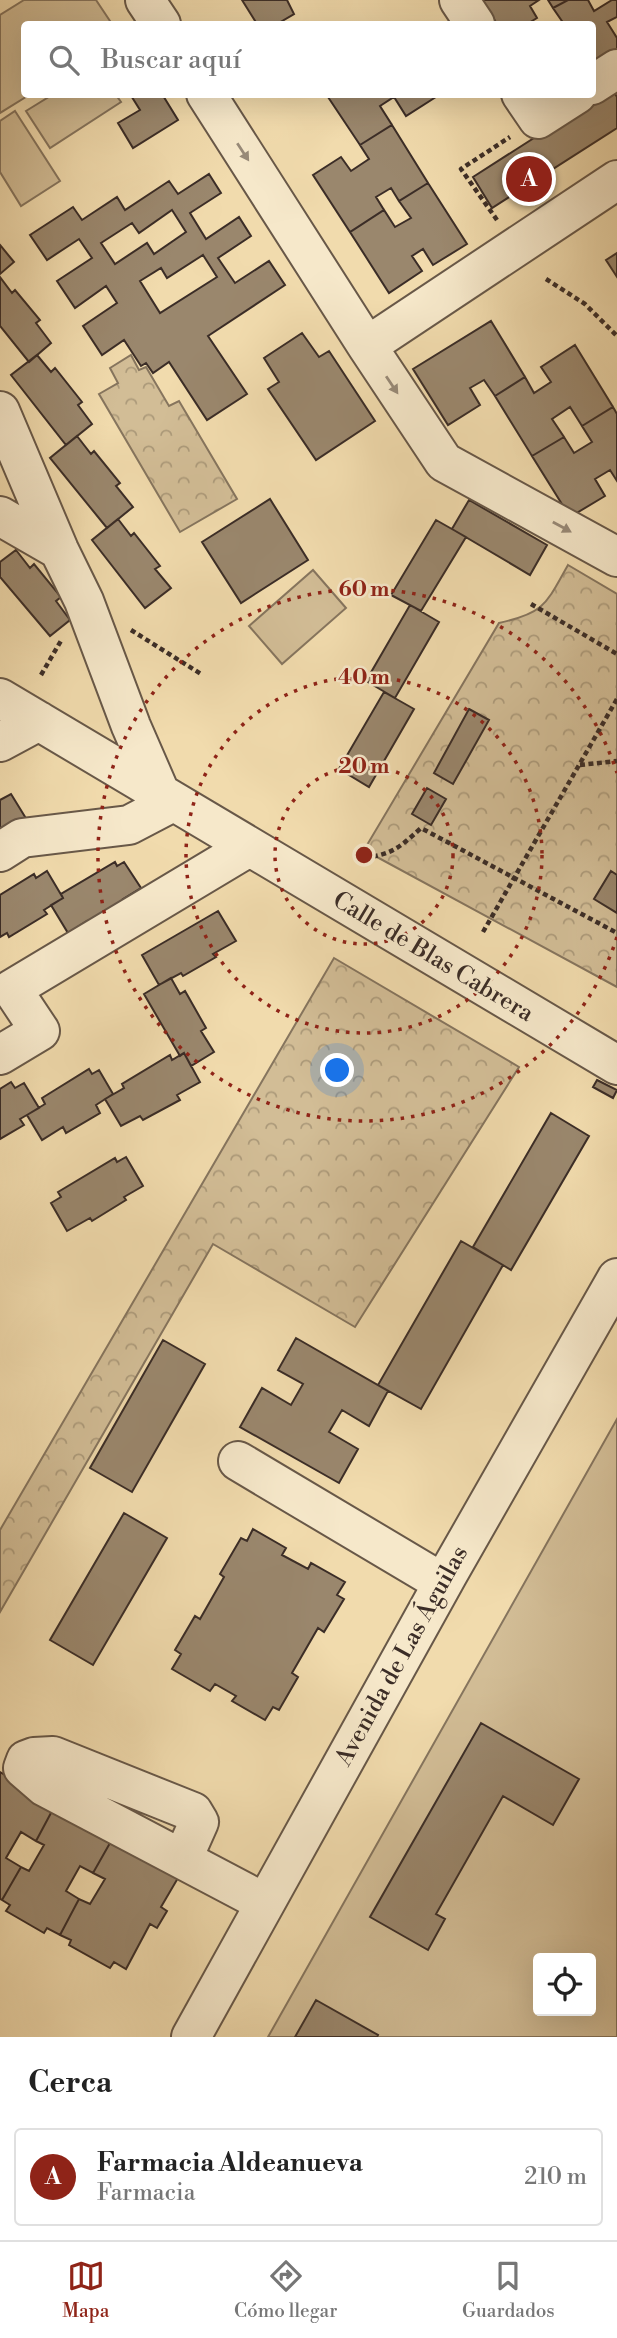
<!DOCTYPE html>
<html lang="es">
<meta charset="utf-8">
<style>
:root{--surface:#fff;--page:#f6f6f6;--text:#222;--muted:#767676;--line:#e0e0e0;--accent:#8f2418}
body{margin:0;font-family:"Libre Bodoni",serif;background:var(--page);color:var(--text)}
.controls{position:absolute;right:21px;bottom:21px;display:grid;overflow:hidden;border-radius:7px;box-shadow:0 7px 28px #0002}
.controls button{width:63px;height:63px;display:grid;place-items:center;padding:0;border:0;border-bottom:2px solid var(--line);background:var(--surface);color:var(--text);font:35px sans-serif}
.you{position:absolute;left:338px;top:1071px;width:24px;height:24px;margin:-18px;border:5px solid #fff;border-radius:50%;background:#1a73e8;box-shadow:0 0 0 10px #1a73e833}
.badge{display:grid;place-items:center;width:46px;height:46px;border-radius:50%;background:var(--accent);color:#fff;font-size:23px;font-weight:700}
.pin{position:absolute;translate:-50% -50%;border:4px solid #fff;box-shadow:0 2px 7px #0006}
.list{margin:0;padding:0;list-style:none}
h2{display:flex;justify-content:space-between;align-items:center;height:91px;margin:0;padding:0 28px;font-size:30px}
h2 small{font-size:23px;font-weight:400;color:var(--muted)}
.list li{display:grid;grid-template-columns:46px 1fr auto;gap:21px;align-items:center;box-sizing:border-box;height:98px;margin:0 14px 14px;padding:0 14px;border:2px solid var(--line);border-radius:7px}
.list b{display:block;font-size:26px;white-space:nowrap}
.list p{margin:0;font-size:23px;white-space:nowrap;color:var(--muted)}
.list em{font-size:23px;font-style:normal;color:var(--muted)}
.icon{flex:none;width:38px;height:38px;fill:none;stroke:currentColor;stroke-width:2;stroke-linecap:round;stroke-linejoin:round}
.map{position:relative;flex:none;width:617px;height:2037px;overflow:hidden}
.search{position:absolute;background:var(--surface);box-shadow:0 7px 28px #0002;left:21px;right:21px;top:21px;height:77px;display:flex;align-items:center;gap:18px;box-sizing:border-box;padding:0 24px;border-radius:7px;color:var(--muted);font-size:26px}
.sheet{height:203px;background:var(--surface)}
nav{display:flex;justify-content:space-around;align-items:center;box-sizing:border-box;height:98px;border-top:2px solid var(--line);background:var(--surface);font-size:19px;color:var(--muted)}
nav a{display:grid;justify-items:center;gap:4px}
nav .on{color:var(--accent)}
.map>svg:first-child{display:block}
.grass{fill:#d2bd96;stroke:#86755e;stroke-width:2;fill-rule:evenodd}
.park{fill:url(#park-crowns);stroke:#86755e;stroke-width:2}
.building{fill:#9a876d;stroke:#3b2d27;stroke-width:2;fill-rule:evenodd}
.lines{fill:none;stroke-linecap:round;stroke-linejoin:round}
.minor-casing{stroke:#685848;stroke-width:42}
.path{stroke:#3b2d27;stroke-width:4.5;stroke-dasharray:5 3.5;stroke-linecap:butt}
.minor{stroke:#f6e8ca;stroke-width:38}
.oneway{fill:#988a78}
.ring{fill:none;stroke:#8f2418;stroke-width:3.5;stroke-dasharray:3.5 7}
.labels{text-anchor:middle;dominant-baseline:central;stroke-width:5;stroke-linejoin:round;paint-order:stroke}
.street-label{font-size:24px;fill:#3b2d27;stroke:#f6e8ca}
.centre{fill:#8f2418;stroke:#f6e8ca;stroke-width:3.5}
.ring-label{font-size:21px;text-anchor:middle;font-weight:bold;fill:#8f2418;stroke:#f6e8ca;stroke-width:5;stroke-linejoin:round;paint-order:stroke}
</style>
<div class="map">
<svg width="617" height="2037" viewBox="0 0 617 2037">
<defs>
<pattern id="park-crowns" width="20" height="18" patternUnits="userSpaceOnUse" patternTransform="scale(1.75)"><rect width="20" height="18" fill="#d2bd96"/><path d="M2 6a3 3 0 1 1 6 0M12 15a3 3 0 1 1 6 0" fill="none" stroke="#ac9a7a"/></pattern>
</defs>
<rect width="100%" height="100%" fill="#f1dbad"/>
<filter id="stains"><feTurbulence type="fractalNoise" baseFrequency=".00286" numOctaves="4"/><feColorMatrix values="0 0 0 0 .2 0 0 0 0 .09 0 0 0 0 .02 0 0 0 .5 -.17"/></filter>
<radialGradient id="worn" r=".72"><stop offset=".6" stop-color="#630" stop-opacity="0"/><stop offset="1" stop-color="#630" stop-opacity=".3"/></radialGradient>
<path class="grass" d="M24 0H96L112 24H24V94L29 95 0 113V15Z
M52 95H116L121 102 50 148 26 111Z
M15 111 60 181 21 206 0 172V121Z
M313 570 346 608 282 664 249 626Z
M617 1419V2037H268ZM538 1958H591V2011H538Z"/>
<path class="park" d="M131 355 139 370 146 367 169 406 179 401 237 499 180 532 99 394 118 383 110 368Z
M568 565 617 594V987L364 850 499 623C545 613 546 604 568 565Z
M334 958 519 1067 355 1327 213 1244 0 1612V1530Z"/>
<path class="building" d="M242 0H287L294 14 277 24H257Z
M482 0H539L530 6 537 18 527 24H497Z
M548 0H568L553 8Z
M568 0H588L594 11 612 0H617V17L607 22 617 38V50L592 66V24H564L553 8Z
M612 88 617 97V128L492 208 473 177Z
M130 94H162L178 120 133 148 118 123 140 110Z
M326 94H439V95L406 116 394 97 380 106 392 125 360 145Z
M392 125 428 183 399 201 391 188 376 197 384 210 350 232 313 175 341 157 351 171 369 159 360 145Z
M209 174 221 193 190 213 206 239 239 217 251 236 218 258 235 283 269 261 285 285 208 336 247 394 207 420 169 362 153 373 146 363 141 366 124 340 102 355 83 326 117 303 106 286 75 308 57 281 92 258 79 239 47 260 30 235 73 207 82 220 117 197 125 210 169 181 178 194ZM172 210 186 232 154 254 147 243 115 264 101 243 132 223 139 233ZM203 255 217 277 160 313 140 281 161 268 167 278Z
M428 183 467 244 433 265 423 249 412 256 422 271 389 293 350 232 384 210 395 227 411 218 399 201Z
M0 245 14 262 0 274Z
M617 253V277L606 260Z
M0 277 12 293 15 290 40 320 36 323 51 343 29 362 0 326Z
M491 321 525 377 495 396 484 380 470 388 480 405 448 425 413 369Z
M302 333 319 357 329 351 375 421 316 460 268 389 279 382 264 358Z
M575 345 613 407 582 426 570 407 552 419 564 437 532 456 495 396 525 377 534 393 551 382 541 367Z
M37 355 51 372 55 368 82 402 78 405 92 424 66 445 11 375Z
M613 407 617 414V481L610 470 595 479 605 496 570 517 532 456 564 437 574 453 592 442 582 426Z
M77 436 91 454 94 451 120 483 116 486 133 507 107 528 50 458Z
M270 499 308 560 241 603 202 542Z
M469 500 547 545 530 575 452 529Z
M118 519 131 536 134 533 160 566 155 569 171 588 145 608 92 540Z
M436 520 466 537 421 611 391 595Z
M16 550 30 568 34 564 61 597 56 601 70 620 50 636 0 577V562Z
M410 605 439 622 395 698 366 681Z
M384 692 414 709 369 787 339 769Z
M469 709 489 720 453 784 434 773Z
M427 788 446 799 431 825 412 814Z
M11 794 27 820 0 842V800Z
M115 862 117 866 124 862 141 888 123 899 125 903 89 925 87 921 68 933 51 905 63 898 61 894Z
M47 871 63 898 44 910 47 914 9 937 7 933 0 937V895L34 874 36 878Z
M611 871 617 875V913L594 899Z
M218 911 236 941 213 954 216 957 183 976 181 973 159 985 142 955Z
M171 978 180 994 185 991 206 1028 201 1031 214 1052 191 1066 184 1053 180 1056 144 994Z
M184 1053 200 1082 177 1095 180 1100 143 1120 140 1116 121 1126 105 1099 124 1088 122 1084 170 1055 172 1060Z
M89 1069 92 1074 99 1070 113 1094 96 1105 100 1113 66 1133 63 1127 42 1140 27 1115 45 1104 42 1098Z
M597 1080 617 1090 613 1098 593 1087Z
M11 1082 15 1088 24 1083 39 1108 20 1119 24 1125 0 1139V1089Z
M551 1113 589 1136 511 1270 473 1247Z
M126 1157 143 1186 124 1197 126 1200 92 1221 90 1218 67 1231 51 1203 61 1197 58 1192 115 1158 117 1162Z
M461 1241 503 1265 421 1409 378 1385Z
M296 1338 388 1391 369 1426 342 1410 329 1432 358 1449 339 1483 240 1427 262 1388 291 1405 303 1384 278 1370Z
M163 1340 205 1364 132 1492 90 1468Z
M124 1513 167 1538 93 1665 50 1640Z
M253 1529 286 1548 282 1555 308 1569 311 1563 345 1582 337 1595 344 1599 324 1632 318 1628 292 1673 298 1677 279 1710 273 1707 265 1720 232 1701 236 1696 215 1684 210 1691 172 1669 181 1654 175 1650 195 1616 200 1619 224 1577 220 1574 241 1538 247 1541Z
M481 1723 579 1779 553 1825 503 1796 436 1914 445 1919 428 1950 370 1917Z
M0 1772 39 1794 52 1811 36 1841 21 1832 6 1858 21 1867 2 1900 0 1899Z
M52 1811 110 1843 93 1873 80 1866 66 1891 79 1899 60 1935 47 1928 44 1933 6 1911 10 1905 2 1900 21 1867 29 1871 44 1845 36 1841Z
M110 1843 178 1878 161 1907 167 1911 157 1928 150 1924 126 1969 114 1962 110 1968 69 1945 71 1940 60 1935 79 1899 90 1904 105 1879 93 1873Z
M316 2000 378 2035 377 2037H295Z"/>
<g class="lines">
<defs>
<path id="minor" d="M145 0 161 24
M459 0 475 24
M592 85 617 69
M206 94 367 346 444 462 617 557
M521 94 538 119 577 94
M367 346 617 180
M0 411 59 550 84 601 131 726 161 795
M0 516 59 550
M0 698 617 1065
M0 742 39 721
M0 852 22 838 129 825 173 802
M0 1055 40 1031 12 989 249 847
M238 1461 443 1583
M183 1858 199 1822 193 1812 53 1756 34 1757 26 1760 23 1768 45 1787 265 1903
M191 2037 448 1574 617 1278"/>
</defs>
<use href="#minor" class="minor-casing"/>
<path class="path" d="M497 220 461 169 510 137
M546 279 585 304 617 336
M531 604 617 654
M131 630 201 674
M41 675 62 639
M580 765 617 761
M356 859C390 855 396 851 421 828L617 933
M483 932 617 699"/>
<use href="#minor" class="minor"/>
</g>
<defs><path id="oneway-solid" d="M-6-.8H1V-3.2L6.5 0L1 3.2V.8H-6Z" transform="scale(1.75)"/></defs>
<g class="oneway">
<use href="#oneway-solid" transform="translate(243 152) rotate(57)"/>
<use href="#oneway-solid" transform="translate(392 385) rotate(56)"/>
<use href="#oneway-solid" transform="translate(562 527) rotate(29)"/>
</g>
<g class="ring">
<circle cx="364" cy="855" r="89"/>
<circle cx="364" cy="855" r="178"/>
<path d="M617 937A266 266 0 1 1 617 773"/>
</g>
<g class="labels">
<g class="street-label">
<text transform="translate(433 957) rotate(31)">Calle de Blas Cabrera</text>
<text transform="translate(402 1656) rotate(-61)">Avenida de Las Águilas</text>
</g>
</g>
<circle cx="364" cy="855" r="10" class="centre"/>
<g class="ring-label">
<text x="364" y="596">60 m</text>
<text x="364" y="684">40 m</text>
<text x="364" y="773">20 m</text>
</g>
<rect width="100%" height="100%" filter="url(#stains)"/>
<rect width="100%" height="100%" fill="url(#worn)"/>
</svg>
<div class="controls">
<button><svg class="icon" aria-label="locate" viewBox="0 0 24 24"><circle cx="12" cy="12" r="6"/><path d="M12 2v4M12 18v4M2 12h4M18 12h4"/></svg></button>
</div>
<div class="you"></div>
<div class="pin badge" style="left:529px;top:179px">A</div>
<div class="search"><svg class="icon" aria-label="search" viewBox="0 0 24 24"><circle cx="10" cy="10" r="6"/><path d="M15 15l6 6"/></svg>Buscar aquí</div>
</div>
<section class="sheet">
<h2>Cerca<small></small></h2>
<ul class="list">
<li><span class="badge">A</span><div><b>Farmacia Aldeanueva</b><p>Farmacia</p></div><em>210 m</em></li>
</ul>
</section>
<nav>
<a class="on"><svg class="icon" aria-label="map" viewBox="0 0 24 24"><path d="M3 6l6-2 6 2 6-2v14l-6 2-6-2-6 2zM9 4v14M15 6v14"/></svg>Mapa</a>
<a><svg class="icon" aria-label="directions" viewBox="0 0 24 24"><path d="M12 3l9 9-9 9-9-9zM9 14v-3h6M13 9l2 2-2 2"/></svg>Cómo llegar</a>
<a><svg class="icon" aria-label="saved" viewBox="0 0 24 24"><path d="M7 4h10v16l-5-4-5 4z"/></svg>Guardados</a>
</nav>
